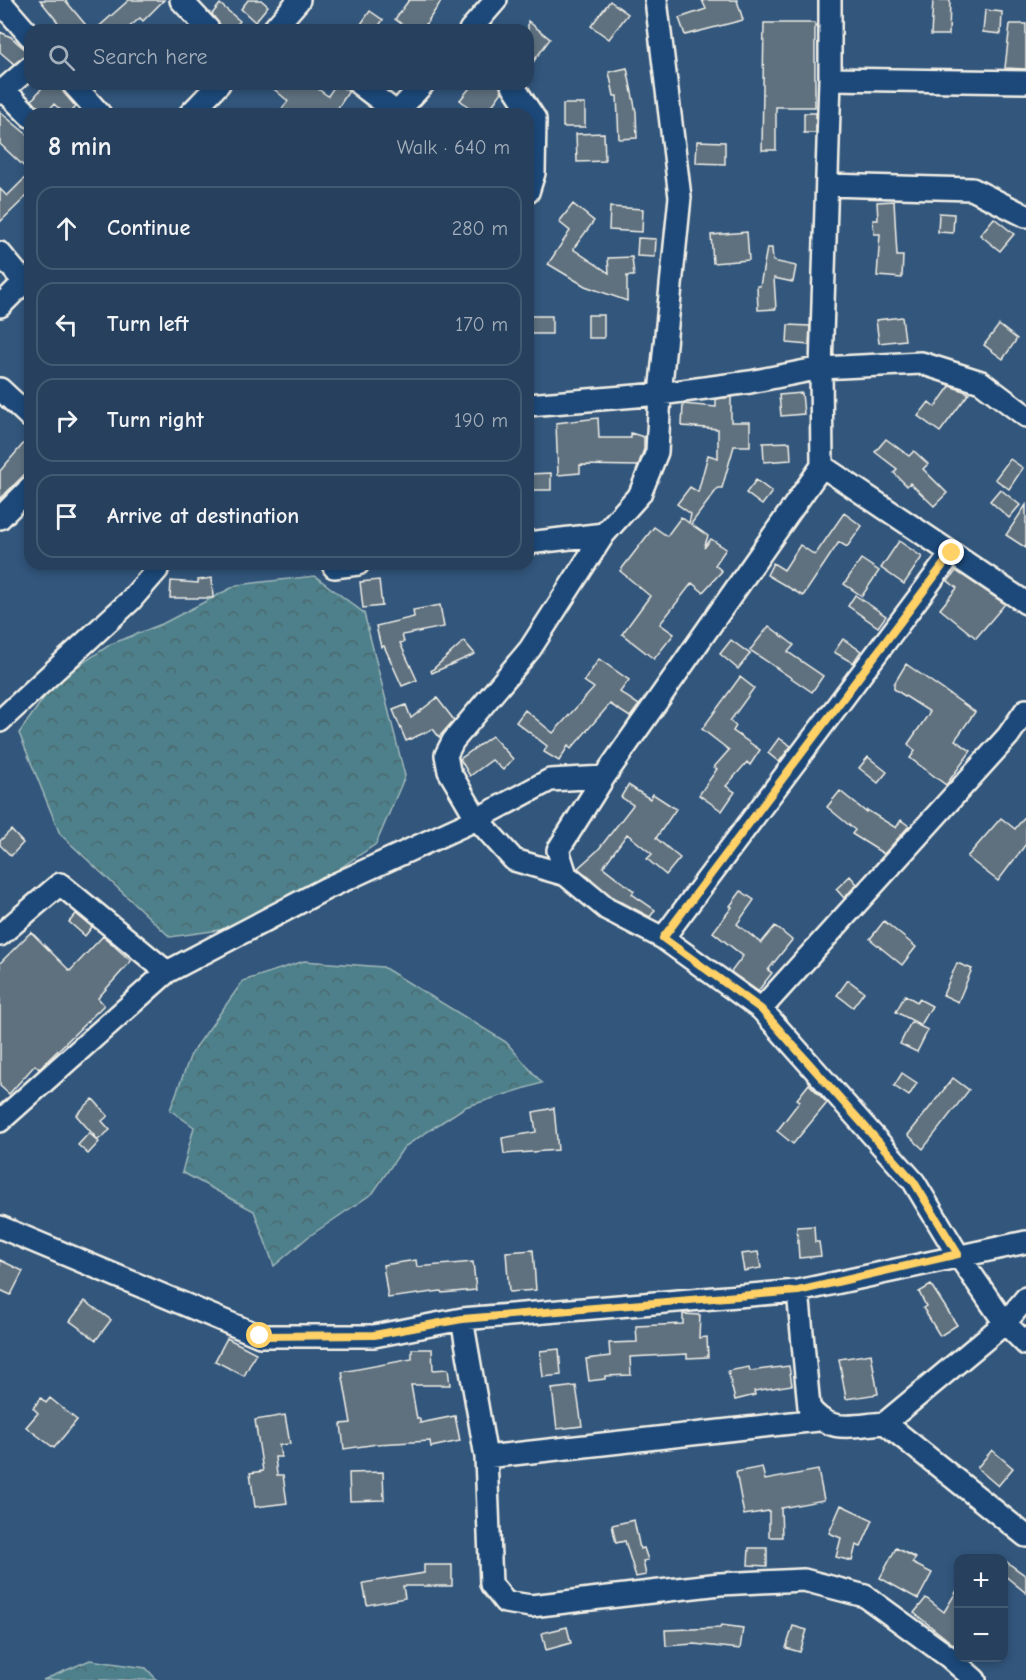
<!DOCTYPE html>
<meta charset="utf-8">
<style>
:root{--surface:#26405d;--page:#324b66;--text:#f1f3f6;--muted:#a4afbc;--line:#425972}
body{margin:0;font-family:"Comic Neue",sans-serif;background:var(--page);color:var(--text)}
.controls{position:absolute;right:18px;bottom:18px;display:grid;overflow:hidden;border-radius:12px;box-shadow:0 3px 9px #0003}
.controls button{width:54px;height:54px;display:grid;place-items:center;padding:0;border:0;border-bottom:2px solid var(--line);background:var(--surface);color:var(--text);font:30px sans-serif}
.stop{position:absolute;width:18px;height:18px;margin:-14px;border:4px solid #ffd166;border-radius:50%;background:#fff}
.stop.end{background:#ffd166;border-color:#fff;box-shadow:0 2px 6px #0008}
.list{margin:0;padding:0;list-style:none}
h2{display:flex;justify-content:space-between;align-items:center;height:78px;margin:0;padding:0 24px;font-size:26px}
h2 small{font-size:20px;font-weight:400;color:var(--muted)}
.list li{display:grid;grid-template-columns:39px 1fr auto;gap:18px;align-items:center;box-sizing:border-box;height:84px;margin:0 12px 12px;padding:0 12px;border:2px solid var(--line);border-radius:18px}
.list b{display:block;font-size:22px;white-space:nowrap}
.list em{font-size:20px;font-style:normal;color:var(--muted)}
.icon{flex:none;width:33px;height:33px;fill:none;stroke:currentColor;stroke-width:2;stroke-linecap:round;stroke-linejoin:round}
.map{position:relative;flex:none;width:1026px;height:1680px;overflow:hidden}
.search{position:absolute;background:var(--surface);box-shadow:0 3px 9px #0003;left:24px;top:24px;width:510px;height:66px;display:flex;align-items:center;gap:15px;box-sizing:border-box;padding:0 21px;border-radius:18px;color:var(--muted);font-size:22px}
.panel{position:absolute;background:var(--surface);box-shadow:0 3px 9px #0003;left:24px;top:108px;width:510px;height:462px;border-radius:18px}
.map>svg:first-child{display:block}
.forest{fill:url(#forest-crowns);stroke:#a1b8ba;stroke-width:1.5}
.building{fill:#5e717f;stroke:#f4f1e8;stroke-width:1.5}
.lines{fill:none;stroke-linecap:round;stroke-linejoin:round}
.minor-casing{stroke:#f4f1e8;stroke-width:26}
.minor{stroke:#1f4a7a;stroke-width:21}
.route{stroke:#ffd166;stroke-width:8}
</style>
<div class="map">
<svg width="1026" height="1680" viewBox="0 0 1026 1680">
<defs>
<pattern id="forest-crowns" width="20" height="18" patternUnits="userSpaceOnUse" patternTransform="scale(1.5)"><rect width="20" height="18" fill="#4e808b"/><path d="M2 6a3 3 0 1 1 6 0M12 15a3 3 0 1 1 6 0" fill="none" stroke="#4c676c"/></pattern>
</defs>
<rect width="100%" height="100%" fill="#32567c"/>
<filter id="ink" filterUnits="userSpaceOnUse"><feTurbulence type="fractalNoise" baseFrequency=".0167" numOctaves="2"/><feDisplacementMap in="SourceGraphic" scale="12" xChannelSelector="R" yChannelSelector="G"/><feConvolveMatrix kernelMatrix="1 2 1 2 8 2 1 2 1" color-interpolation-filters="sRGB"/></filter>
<g filter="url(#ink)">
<path class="forest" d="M315 576 364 613 405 776 376 844 255 925 170 937 60 834 19 733 55 682 111 644 162 624 237 585Z
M304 961 383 967 506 1042 542 1083 465 1107 404 1147 373 1193 308 1237 274 1266 254 1211 182 1172 194 1127 170 1110 191 1054 243 981Z
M90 1660 146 1668 157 1680H43Z"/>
<path class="building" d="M40 0H65L90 30H64Z
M129 0H164L143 21 140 18 126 30H95Z
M248 0H261L268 6 255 22 241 9Z
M409 0H442L422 30H410L395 19Z
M702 0H737L743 20 685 35 679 18 706 9Z
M933 0H950L949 35H931Z
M610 1 628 14 609 39 591 26Z
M220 4 240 21 232 30H223L212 14Z
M985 10 1002 12 1001 34 983 32Z
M370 11 383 20 376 30H369L361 24Z
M528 21 550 39 528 69Z
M764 23H815V107H776V150H762Z
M1010 24H1026V69L1005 68Z
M0 32 11 37 29 53 14 64 0 52Z
M627 68 636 112 637 138 619 139 617 96H614L609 72Z
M45 84H61L64 93 76 107 69 114H65L54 104 46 114H42L32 100Z
M268 84H311L328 96 336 84 349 91 334 114H278L288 101Z
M473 84H497L500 87 502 92 486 114H477L460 100Z
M563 104H585V127H563Z
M0 112 30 137V172L0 144Z
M804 113H816V133H804Z
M604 133 605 161 577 162 576 134Z
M697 141 725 142V164L696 163Z
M30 173V193L0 222V189L7 196Z
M894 201 897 256H903L902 278 877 276 880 234H874L873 220H878L877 202Z
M573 204 594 221 573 249 609 273 608 258 632 257 634 276H627V301L585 286 548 264 570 231 559 222Z
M610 207 643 209 642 232 609 230Z
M939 213 954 214 953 233 938 232Z
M994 218 1014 234 1000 251 980 235Z
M747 232 749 260 713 263 711 235Z
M638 238 656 239 655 257 637 256Z
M767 248H772L773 261 796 266 793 282 774 278 776 309 758 310 757 286H760Z
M588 315H604V338H588Z
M528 316H552V334H528Z
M902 317 905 340 879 343 876 320Z
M788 325 810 326 809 345 787 343Z
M999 325 1017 339 1003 359 984 345Z
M950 386 969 393 940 432 918 416 929 402 935 407Z
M802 393 804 414 781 416 779 395Z
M731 397V422H750V446H734L722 488H718L691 524 708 536 704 548 711 539 726 549 715 565 722 571 703 592 692 583 660 624 674 634 654 659 622 634 650 596 620 571 654 527 667 536 681 517 689 523 691 514 677 504 690 487 698 492 708 455 718 458V429L682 426 683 404 716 407V399Z
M598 418 599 438H631V433L644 437V449L638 466 580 465V473L558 475 556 423Z
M30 436V469L0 499V471Z
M886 439 909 456 914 451 928 464 923 469 947 493 934 506 910 483 907 486 894 473 897 469 875 452Z
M790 442 791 460 764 462 763 443Z
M1010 459 1023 468 1009 489 995 479Z
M551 473V490H528V474Z
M756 480 772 492 762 505 746 493Z
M1000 489 1020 505 1009 518 990 501Z
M1026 505V548L1006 535Z
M844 513 862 526 847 547 839 542 803 596 767 575 773 563 784 570 800 545 815 555Z
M899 541 922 557 904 584 881 568Z
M861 559 879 571 862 596 844 584Z
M956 571 1005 604 976 638 940 609 957 588 948 581Z
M212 578 213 598H170L171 581 198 583V580Z
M379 580 382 606 363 608 360 582Z
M855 595 886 616 878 627 848 606Z
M440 605 444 627 402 635 404 642 400 643 417 680 402 686 384 646 381 647 376 626 414 617 413 610Z
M769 626 794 645 788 652 823 676 812 692 750 650Z
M843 639 861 651 853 663 834 652Z
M731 640 750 654 738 669 720 654Z
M464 641 475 654 432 673 431 671Z
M599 659 629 680 620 692 639 705 630 717 610 704 571 749 568 746 559 761 544 752 547 746 516 722 525 710 553 733 594 688 584 681Z
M906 664 975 712 955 740 971 751 946 785 910 758 915 751 908 744 930 712 894 689V684Z
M740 677 754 688 730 721 736 726 733 731 760 750 750 765 747 762 726 786 735 792 722 811 699 795 717 769 714 767 729 750 702 729Z
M437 698 454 720 439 737 433 729 406 741 393 710 406 705 411 718Z
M492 736 513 759 503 770 492 760 470 776 460 759Z
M779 738 791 746 779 762 768 753Z
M868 757 887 772 878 783 859 768Z
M628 785 650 799 653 794 676 809 656 838 680 858 666 875 647 859 652 854 627 834 603 867 634 891 632 894 655 910 650 917 614 898 578 868 598 850 633 805 621 797Z
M840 791 866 812 867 810 896 828 901 820 909 826 884 854 852 834 855 830 827 807Z
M1026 815V844L998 881 967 857 1001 818 1015 829Z
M11 830 23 843 11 856 0 845V841Z
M850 876 857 884 844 898 836 889Z
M741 891 754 900 737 924 761 943 775 926 792 940 768 970 772 973 758 991 731 972 743 956 713 932 732 907 730 906Z
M76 914 92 927 85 936 69 922Z
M884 921 916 947 902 965 870 939Z
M31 932 70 971 103 936 131 961 98 998 104 1005 39 1069 35 1065 9 1094 0 1086V963Z
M957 963 972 969 958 1002 943 995Z
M848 980 864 992 853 1007 837 995Z
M905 995 917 1002 919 999 932 1006 921 1025 896 1012Z
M911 1022 928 1030 917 1052 900 1044Z
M902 1073 917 1083 909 1096 894 1086Z
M953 1078 969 1090 923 1149 908 1135Z
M809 1084 827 1103 793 1144 777 1131 800 1101 797 1099Z
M93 1099 108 1116 102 1121 110 1130 98 1140 76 1115Z
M554 1108 558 1150 504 1154 502 1138 536 1132 533 1112Z
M89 1133 99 1142 88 1154 78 1145Z
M814 1226 815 1242H819L821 1256 799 1258 797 1227Z
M533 1250 536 1290 509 1292 506 1252Z
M758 1252 761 1268 744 1271 741 1254Z
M0 1260 23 1271 11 1295 0 1290Z
M416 1260 417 1267 473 1262 476 1290 442 1293 441 1291 388 1298 383 1265Z
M931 1285 957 1325 940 1336 923 1308 926 1306 919 1292Z
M85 1301 111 1320 96 1340 70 1321Z
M683 1314 700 1315 699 1338 707 1337 708 1357 687 1358V1354L630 1357 631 1375 605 1376V1379L589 1381 586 1359 610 1356 609 1343 637 1342 636 1326 683 1324Z
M227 1338 256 1353 244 1376 215 1361Z
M412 1349H432L433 1370 448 1369 450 1385H411L417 1419H420V1423L455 1416 460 1441 431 1447 430 1441 377 1444 344 1449 341 1424 351 1423 342 1372 412 1359Z
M559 1349 561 1375 543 1377 540 1351Z
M871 1354 878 1394 846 1399 839 1359Z
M789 1366 792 1385 754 1391 755 1395 735 1400 728 1371 749 1367 750 1371Z
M576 1386 582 1426 557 1429 552 1389Z
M41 1398 46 1403 50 1398 77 1420 54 1448 26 1427 38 1413 33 1408Z
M285 1415 290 1444 279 1445 281 1457H275L277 1475H283L287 1503 255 1507 250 1473 263 1471 255 1420Z
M992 1450 1013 1468 998 1486 977 1468Z
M762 1467 765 1480 818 1470 824 1500 781 1508 782 1537H769V1511L744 1515 736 1472Z
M383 1472 384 1500 350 1501 349 1473Z
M841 1505 873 1520 861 1547 856 1545 852 1561 836 1557 841 1538 829 1533Z
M634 1520 640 1549 644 1548 648 1560 643 1561 646 1575 636 1577 625 1541 616 1543 612 1525Z
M749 1548H767V1566L748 1565Z
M896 1548 916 1558 912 1563 932 1573 918 1599 880 1578Z
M1004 1560 1026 1576V1593L1004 1575Z
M424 1565H452V1586H403L405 1598 367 1605 363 1583 424 1573Z
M958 1589V1648L914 1613 926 1598 944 1612Z
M721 1625 743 1628 740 1649 694 1644 666 1646 665 1630 720 1628Z
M793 1626 807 1630 800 1652 786 1648Z
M567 1627 571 1643 546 1650 542 1633Z"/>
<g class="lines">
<defs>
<path id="minor" d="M181 0 209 30
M830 0V79L821 368 822 466 604 777 558 850 566 875 607 909 663 938 761 1009 914 1182 958 1255 1005 1323 1026 1344
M4 6 30 36
M273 30 299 0
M470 30 496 0
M830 79 1026 82
M73 84 100 114
M359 84 397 113
M512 84 535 119 534 173 528 192
M4 90 30 116
M0 93 30 67
M190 114 219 84
M396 114 423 84
M827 185 972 189 1026 216
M0 253 24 282
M0 306 30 276
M0 389 30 417
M528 405 660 394 750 382 821 368 921 363 981 382 1026 416
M822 466 1026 603
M0 518 30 488
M528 543 604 534
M334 567 358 564
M0 721 130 601 157 570 158 564
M566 875 514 860 477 819 550 780 604 777
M0 935 60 884 167 972
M663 938 952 553
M761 1009 1008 736 1026 710
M0 1121 167 972 325 889 477 819 449 771 446 755 453 741 530 649 604 534 640 494 657 452 660 394 680 197 656 0
M0 1227 260 1336H374L462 1319 798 1291 1026 1242
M798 1291 809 1407C829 1435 854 1425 885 1423L1026 1536
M462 1319 486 1457 491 1584 505 1602 531 1606 720 1584 804 1580 865 1596 949 1657 975 1680
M885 1423 1005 1323 1026 1298
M486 1457 818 1420"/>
</defs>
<use href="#minor" class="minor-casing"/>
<use href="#minor" class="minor"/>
</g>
</g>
<g class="lines" filter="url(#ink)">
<path class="route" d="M260 1336 374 1335 462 1319 798 1291 958 1254 914 1182 761 1009 663 938 952 553"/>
</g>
</svg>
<div class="controls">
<button>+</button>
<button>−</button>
</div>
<div class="stop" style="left:260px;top:1336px"></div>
<div class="stop end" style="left:952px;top:553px"></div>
<div class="search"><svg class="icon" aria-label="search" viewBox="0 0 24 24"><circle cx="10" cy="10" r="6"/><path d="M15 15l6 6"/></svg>Search here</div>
<section class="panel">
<h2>8 min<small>Walk · 640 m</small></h2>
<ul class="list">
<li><svg class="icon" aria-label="ahead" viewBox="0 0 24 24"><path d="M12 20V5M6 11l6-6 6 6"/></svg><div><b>Continue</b></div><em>280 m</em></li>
<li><svg class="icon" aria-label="left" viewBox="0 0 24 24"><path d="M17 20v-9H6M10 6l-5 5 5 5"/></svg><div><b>Turn left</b></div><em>170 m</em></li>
<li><svg class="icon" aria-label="right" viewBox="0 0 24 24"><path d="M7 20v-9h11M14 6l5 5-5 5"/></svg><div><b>Turn right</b></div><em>190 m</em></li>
<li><svg class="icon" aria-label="arrive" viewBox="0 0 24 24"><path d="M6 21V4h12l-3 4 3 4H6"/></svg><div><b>Arrive at destination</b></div></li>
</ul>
</section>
</div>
